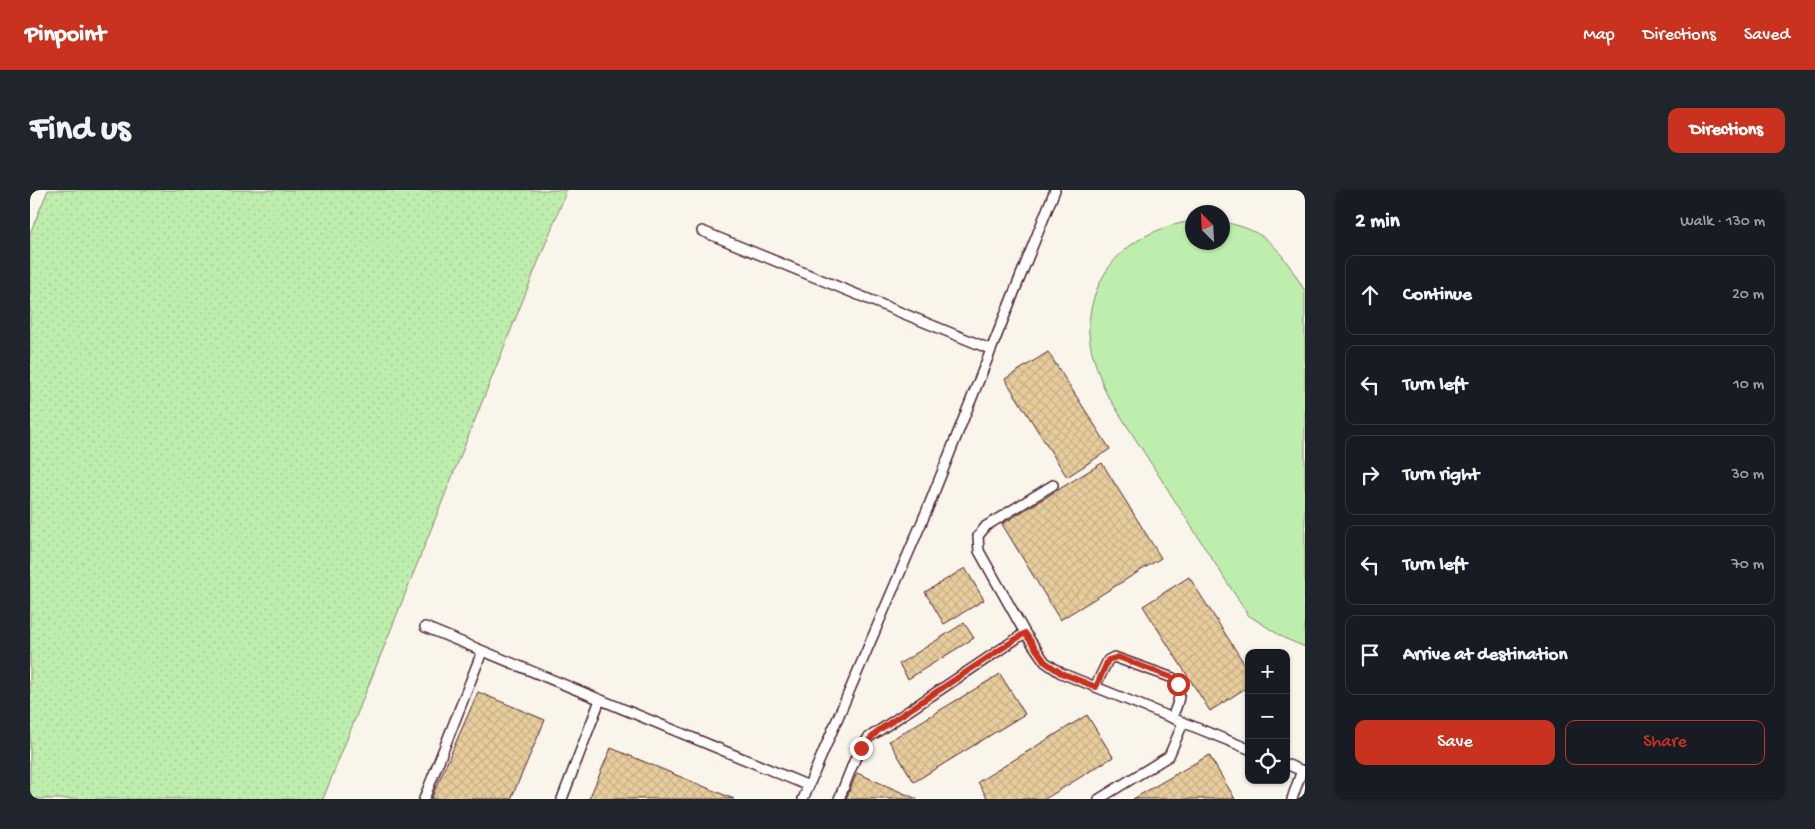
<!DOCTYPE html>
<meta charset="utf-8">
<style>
:root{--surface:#171b24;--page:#20242c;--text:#f1f3f6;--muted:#9ea1a6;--line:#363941;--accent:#c8321e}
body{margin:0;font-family:"Gochi Hand",sans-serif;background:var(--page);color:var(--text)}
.controls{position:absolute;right:15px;bottom:15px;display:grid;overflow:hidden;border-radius:10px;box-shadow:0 1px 4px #0004}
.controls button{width:45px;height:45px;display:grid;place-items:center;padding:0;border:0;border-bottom:1px solid var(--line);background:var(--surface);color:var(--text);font:25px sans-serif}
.compass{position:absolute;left:1155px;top:15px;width:45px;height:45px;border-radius:50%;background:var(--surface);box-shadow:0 1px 4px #0004;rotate:336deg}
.stop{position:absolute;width:15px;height:15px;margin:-11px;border:4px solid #c8321e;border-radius:50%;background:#fff}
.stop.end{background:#c8321e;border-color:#fff;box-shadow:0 1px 5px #0008}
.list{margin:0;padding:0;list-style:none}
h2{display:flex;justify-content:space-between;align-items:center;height:65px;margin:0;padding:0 20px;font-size:21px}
h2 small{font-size:16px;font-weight:400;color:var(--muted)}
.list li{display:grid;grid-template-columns:32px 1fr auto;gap:15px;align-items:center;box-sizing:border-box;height:80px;margin:0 10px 10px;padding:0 10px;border:1px solid var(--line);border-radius:10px}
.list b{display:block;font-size:19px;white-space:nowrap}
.list em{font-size:16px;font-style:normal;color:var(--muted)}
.actions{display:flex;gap:10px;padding:15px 20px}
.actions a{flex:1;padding:11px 0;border:1px solid var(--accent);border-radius:10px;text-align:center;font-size:18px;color:var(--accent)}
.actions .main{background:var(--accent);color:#fff}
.icon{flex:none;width:28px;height:28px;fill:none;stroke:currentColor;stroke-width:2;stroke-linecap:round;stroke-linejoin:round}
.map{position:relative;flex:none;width:1275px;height:609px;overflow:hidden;border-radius:10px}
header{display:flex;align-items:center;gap:30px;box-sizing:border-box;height:70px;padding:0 25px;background:var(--accent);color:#fff}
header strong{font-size:24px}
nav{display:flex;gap:28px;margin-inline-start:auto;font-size:18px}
.intro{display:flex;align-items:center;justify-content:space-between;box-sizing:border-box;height:120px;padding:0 30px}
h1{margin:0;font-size:35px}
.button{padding:12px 22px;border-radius:10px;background:var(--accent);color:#fff;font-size:18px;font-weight:700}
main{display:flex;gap:30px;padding:0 30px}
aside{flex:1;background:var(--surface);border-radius:10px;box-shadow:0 1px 4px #0004}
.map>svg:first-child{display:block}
.green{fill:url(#green-dots);stroke:#84866c}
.pitch{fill:#beeead;stroke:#84866c}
.building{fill:url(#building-cross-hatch);stroke:#4a1f2b}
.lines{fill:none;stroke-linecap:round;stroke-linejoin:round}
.service-casing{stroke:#4a1f2b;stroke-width:12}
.path{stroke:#4a1f2b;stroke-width:3;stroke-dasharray:5 4;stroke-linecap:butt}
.service{stroke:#fff;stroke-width:9}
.route{stroke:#c8321e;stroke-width:6}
</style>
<header>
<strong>Pinpoint</strong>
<nav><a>Map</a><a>Directions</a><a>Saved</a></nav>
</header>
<div class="intro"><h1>Find us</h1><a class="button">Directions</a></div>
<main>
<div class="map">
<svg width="1275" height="609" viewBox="0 0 1275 609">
<defs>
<pattern id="green-dots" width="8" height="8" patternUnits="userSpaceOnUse" patternTransform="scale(1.25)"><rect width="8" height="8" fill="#beeead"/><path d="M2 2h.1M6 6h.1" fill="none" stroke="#a5cc95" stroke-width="1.8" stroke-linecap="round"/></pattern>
<pattern id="building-cross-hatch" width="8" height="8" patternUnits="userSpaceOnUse" patternTransform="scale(1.25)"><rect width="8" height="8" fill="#e7cd9c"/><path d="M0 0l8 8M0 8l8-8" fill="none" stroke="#c8b087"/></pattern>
</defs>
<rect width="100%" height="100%" fill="#faf5eb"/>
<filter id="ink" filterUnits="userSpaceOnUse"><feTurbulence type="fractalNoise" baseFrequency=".02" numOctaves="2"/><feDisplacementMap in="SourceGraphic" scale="10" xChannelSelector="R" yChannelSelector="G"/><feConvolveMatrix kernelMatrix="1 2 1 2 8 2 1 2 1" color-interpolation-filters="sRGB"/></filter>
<g filter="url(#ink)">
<path class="green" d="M18 0H537L293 609H0V43Z"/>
<path class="pitch" d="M1162 31V52H1192L1193 32C1241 41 1251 62 1275 101V457L1254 448 1218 425 1076 203C1068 182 1057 156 1059 132 1065 73 1106 40 1162 31Z"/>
<path class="building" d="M1018 162 1080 259 1037 287 975 189Z
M1072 273 1131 368 1030 430 972 334Z
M935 378 954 410 914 434 895 402Z
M1159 387 1219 481V496L1180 521 1113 416Z
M934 433 944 448 878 489 869 474Z
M970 484 995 524 884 592 859 551Z
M448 502 515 530 481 609H401Z
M1057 525 1083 567 1015 609H958L948 592Z
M581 558 610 570 704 609H559Z
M1179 565 1205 609H1103Z
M827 583 887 609H816Z"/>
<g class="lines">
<defs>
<path id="service" d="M672 41 960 159
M1023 295 956 336 948 346 949 361 995 443 1015 472 1031 483 1219 559
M395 437 779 596
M1065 497 1078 470 1084 467 1143 488C1155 501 1147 514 1142 528
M1256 574 1275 582
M394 609 452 462
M532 609 570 510
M773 609 897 320 1025 0
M809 609 825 569 838 548 995 443
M1069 609 1139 566 1153 533
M1262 609 1272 580"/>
</defs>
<use href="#service" class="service-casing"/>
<path class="path" d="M0 2 1 0"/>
<use href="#service" class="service"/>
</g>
</g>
<g class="lines" filter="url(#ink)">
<path class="route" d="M831 558 849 540 995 443 1015 472 1031 483 1066 497 1078 470 1088 467 1143 488 1148 494"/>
</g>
</svg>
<div class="controls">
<button>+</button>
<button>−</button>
<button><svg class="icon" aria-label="locate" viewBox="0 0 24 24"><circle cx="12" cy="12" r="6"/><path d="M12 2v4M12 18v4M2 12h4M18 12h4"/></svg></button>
</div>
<svg class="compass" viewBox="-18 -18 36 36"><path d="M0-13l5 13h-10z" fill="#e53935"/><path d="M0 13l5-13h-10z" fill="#9ea1a6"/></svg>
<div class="stop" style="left:1148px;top:494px"></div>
<div class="stop end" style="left:831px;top:558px"></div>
</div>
<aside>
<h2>2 min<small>Walk · 130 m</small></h2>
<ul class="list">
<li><svg class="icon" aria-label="ahead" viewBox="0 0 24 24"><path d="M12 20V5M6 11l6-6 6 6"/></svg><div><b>Continue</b></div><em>20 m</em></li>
<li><svg class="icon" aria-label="left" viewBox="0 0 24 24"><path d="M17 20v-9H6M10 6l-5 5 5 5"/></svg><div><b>Turn left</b></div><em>10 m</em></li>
<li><svg class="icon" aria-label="right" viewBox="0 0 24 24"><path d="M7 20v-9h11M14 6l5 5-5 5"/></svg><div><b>Turn right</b></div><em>30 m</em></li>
<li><svg class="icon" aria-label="left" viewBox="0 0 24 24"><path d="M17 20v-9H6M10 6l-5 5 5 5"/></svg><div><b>Turn left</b></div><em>70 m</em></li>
<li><svg class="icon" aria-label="arrive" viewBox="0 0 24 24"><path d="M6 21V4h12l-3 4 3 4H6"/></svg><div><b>Arrive at destination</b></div></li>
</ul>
<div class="actions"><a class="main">Save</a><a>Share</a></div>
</aside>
</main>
